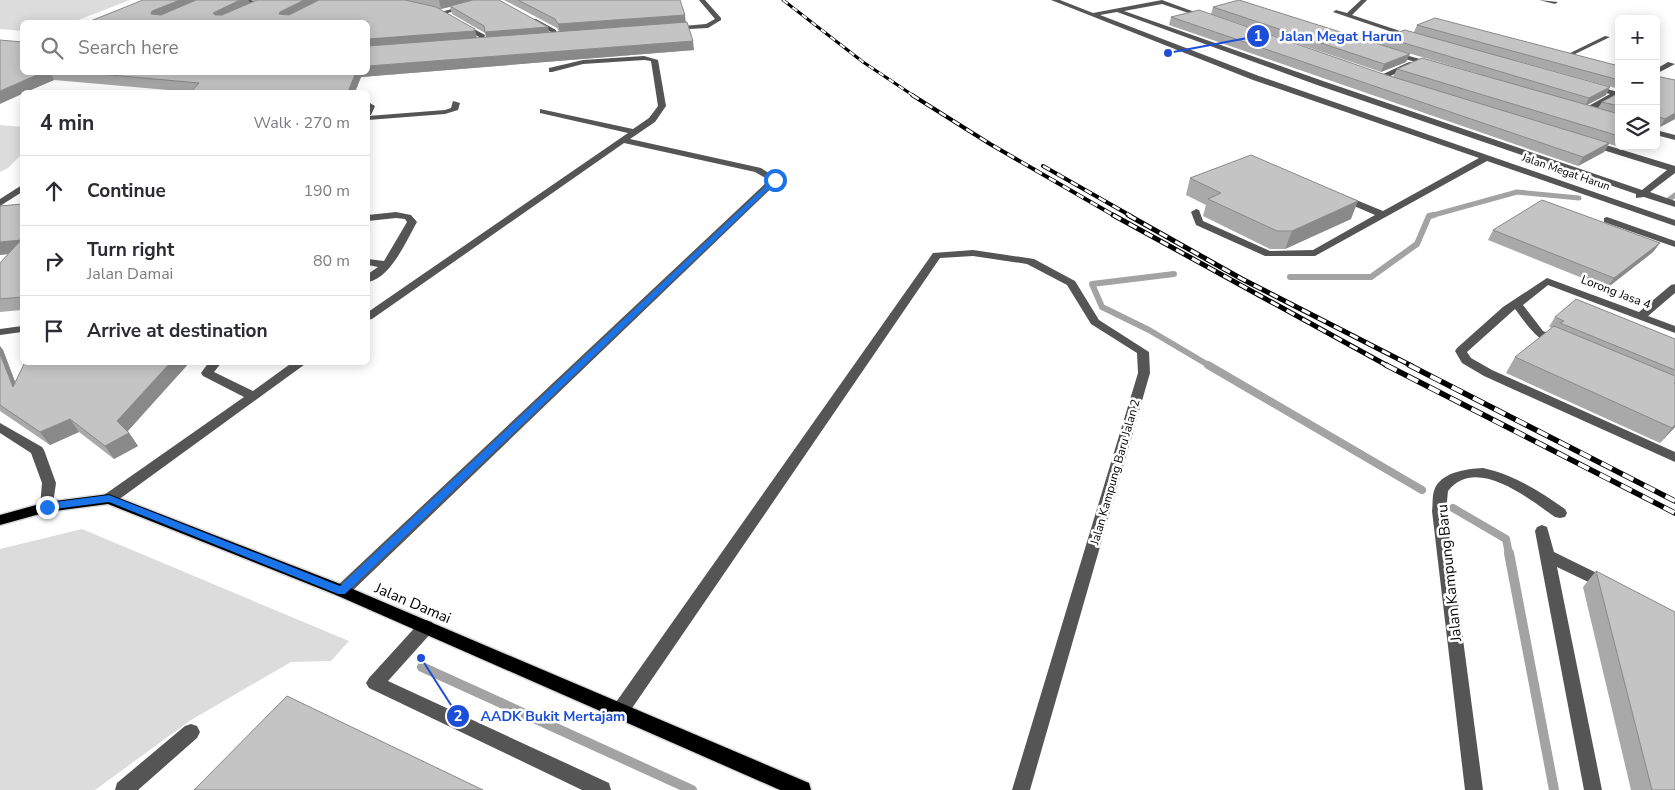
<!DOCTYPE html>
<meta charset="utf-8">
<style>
:root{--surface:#fff;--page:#f2f2f3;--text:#2b2b33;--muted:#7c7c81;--line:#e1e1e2}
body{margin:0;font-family:"Nunito Sans",sans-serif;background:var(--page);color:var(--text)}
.controls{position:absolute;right:15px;top:15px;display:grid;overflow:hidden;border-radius:8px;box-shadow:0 2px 12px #0003}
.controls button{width:45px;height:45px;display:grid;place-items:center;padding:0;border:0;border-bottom:1px solid var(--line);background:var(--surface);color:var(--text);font:25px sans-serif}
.stop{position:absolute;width:15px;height:15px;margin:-11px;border:4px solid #1a73e8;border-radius:50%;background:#fff}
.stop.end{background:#1a73e8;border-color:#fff;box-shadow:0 1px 5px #0008}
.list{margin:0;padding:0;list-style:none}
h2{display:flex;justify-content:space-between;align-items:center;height:65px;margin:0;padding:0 20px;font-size:21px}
h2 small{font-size:16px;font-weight:400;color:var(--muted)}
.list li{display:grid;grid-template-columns:32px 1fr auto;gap:15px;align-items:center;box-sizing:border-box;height:70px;padding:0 20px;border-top:1px solid var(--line)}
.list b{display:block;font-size:19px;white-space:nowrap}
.list p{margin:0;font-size:16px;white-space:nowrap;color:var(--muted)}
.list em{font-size:16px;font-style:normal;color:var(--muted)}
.icon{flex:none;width:28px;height:28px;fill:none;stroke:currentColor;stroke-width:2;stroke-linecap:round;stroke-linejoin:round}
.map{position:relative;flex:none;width:1675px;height:790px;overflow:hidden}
.search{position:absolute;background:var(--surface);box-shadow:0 2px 12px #0003;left:20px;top:20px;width:350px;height:55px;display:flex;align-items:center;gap:12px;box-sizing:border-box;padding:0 18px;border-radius:8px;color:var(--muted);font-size:19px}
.panel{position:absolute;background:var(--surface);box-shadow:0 2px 12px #0003;left:20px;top:90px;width:350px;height:275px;border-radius:8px}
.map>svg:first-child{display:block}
.green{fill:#dcdcdc}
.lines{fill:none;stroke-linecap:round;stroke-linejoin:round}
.stream-far3{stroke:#a3a3a3;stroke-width:5}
.stream-far2{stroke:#a3a3a3;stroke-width:6}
.stream-far1{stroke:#a3a3a3;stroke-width:8}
.stream{stroke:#a3a3a3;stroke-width:10}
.major-casing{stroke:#dbdbdb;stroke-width:3}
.minor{fill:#555;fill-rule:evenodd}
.major{fill:#000;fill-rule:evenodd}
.rail-far3-casing{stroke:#000;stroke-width:3}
.rail-far2-casing{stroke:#000;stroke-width:4}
.rail-far1-casing{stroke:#000;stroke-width:5}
.rail-casing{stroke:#000;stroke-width:5.5}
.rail-far3{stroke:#fff;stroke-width:2;stroke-dasharray:6;stroke-linecap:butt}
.rail-far2{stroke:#fff;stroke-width:2.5;stroke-dasharray:8;stroke-linecap:butt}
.rail-far1{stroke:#fff;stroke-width:3;stroke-dasharray:9;stroke-linecap:butt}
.rail{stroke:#fff;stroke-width:4;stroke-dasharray:12;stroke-linecap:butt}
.wall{fill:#a9a9a9;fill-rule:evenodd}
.shaded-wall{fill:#898989}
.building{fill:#c4c4c4;stroke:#898989}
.route{fill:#1a73e8}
.labels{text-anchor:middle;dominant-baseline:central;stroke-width:5;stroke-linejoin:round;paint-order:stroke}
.far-street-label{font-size:11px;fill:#000;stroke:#fff}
.street-label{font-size:12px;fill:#000;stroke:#fff}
.near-street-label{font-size:15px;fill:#000;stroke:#fff}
.leader{fill:none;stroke:#1d4ed8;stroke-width:2}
.callout-dot{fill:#1d4ed8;stroke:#fff;stroke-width:2}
.mark-label{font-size:15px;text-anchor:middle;font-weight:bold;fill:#fff}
.callout-label{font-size:14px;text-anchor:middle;font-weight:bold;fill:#1d4ed8;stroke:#fff;stroke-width:5;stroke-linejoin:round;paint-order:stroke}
</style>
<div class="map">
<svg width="1675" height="790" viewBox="0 0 1675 790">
<rect width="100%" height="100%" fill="#fff"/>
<path class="green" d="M0 0H130L73 22H22V31L0 29Z
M0 125 22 127V154L8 168 0 172Z
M82 529 349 641 331 661 291 662 191 720 95 790H0V549Z"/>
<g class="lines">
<path class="stream-far3" d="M1667 201 1675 195
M1430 216 1517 192 1579 198"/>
<path class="stream-far2" d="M1174 274 1092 284 1102 307 1149 330 1210 366
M1290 277H1371L1417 244 1429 216 1434 215"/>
<path class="stream-far1" d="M1208 365 1422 490
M1453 508 1506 539 1509 554"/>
<path class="stream" d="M1509 553 1554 790
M422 667 692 790"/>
<defs>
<path id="major" d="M109 494 348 587 809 783 811 790H780L336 595 108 504 47 512 0 525V515L47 502Z"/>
</defs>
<use href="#major" class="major-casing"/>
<path class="minor" d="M225 0H250L267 3 264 5Z
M482 0H492L441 15 438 13Z
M699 0H705L721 18V20L708 28 670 30V28L672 27 706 24 715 19Z
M1051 0H1060L1093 13 1162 0 1211 18 1206 19 1162 4 1124 11 1323 81 1642 190 1667 170 1587 145V141H1593L1675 166V173L1650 192 1675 201V207L1644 197 1636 198V194L1317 85 1117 12 1100 15 1259 76 1675 220V226L1487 161 1315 256H1265L1196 225 1191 212 1196 209 1199 210 1203 221 1270 251 1313 250 1375 215 1338 199V195H1344L1383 211 1479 158 1253 80Z
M1361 0H1367L1352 15 1415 36 1412 38 1401 35 1370 47H1366V45L1395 33 1333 12 1336 10 1347 13Z
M1539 0 1558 2 1555 4Z
M532 19H536L556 30 558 39H554L551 32 532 21Z
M459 23H463L485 35 483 45 478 44 479 37 459 25Z
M1605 36 1610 37 1571 56 1566 55Z
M1394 52 1435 63 1436 65 1432 67 1392 55V53Z
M644 56 658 60 666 106 655 122 630 139 761 168 780 180 348 595 342 597 336 595 334 591 336 587 769 180 755 172 624 143 372 319 368 320V312L628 133 540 113V109L633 129 649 118 658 106 651 61 644 60 583 64 552 72H549V68L583 60Z
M1409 62 1416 64 1384 79 1377 77Z
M1668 62 1675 64 1656 74V69Z
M1590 85 1619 92V96L1589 113H1583V109L1610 94 1590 89Z
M453 101 460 103 458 110 445 114 368 120V116L445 110 451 108Z
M368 102 375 106 371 115H368Z
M1656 130 1675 135V140L1656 135Z
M22 185V192L0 206V199Z
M396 212 411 215 417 222C406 241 391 278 368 282V274L378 267 368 265V259L384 261 407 222 405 219 396 218 368 221V215Z
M1607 217 1675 241V247L1604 222V218Z
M973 250 1034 259 1075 281 1099 320 1149 352 1150 373 1030 790H1012L1138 373 1137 353 1091 324 1067 285 1027 264 973 256 940 258 626 717 620 719 614 717 611 711 614 705 933 253Z
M1547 278 1639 312 1671 285 1675 284V293L1648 316 1675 326V333L1548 285 1523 305 1543 331 1562 339 1564 341 1562 343C1541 349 1526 323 1515 309L1467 352 1471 358 1492 370 1675 452V462L1484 376 1462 363 1455 351 1457 348 1503 307Z
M22 326V332L0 335V329Z
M209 362H222L214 372 253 391 293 362H308L114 503H104L102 499 104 495 244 397 203 376 201 373Z
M0 423 42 447 44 450 56 483 52 511H42L40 507 42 483 31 453 0 433Z
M1483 468C1515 475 1539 491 1565 509L1567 513 1565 517 1560 518 1555 517C1529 499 1476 455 1448 491L1446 511 1483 790H1465L1432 511C1433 505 1432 497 1434 491 1440 472 1466 469 1483 468Z
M1542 525 1547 527 1554 552 1611 580 1613 584 1611 588 1605 590 1557 567 1602 790H1584L1535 531 1537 527Z
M426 620 432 622 434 627 432 632 388 681 609 783 611 790H582L369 688 366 683 369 678 420 622Z
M191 724 197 726 200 732 197 738 138 790H115L117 783 185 726Z"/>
<use href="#major" class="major"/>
<defs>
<path id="rail-far3" d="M783 0 863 62 914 96"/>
<path id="rail-far2" d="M912 95 990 144 1115 216
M1043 166 1131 216"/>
<path id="rail-far1" d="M1113 215 1388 366
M1128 215 1242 279 1412 366"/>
<path id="rail" d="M1386 365 1675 513
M1409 365 1675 501"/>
</defs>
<use href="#rail-far3" class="rail-far3-casing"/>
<use href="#rail-far2" class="rail-far2-casing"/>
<use href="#rail-far1" class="rail-far1-casing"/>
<use href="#rail" class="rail-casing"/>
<use href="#rail-far3" class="rail-far3"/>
<use href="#rail-far2" class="rail-far2"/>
<use href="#rail-far1" class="rail-far1"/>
<use href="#rail" class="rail"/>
</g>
<path class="wall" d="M143 0H248L250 3 257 0H499L549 33 559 32 557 28 504 0H680L685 23 694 50 361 77 355 92H191L54 80 26 92H22V72H368ZM450 7 452 14 485 33 486 37 477 38 439 9H441Z
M1213 7 1406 62 1381 72 1211 14Z
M1171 17 1393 77 1397 69 1486 76 1381 45 1384 37 1414 32 1417 25 1619 66V89L1514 60 1606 95 1587 105 1598 108 1602 102 1619 93V146H1622L1620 147 1609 144 1604 152 1578 166 1169 25Z
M1656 76 1675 119 1660 127 1656 126Z
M1190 178 1351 219 1285 249H1270L1203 216 1206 205 1186 195Z
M22 204V310L0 312V263L8 254 0 255V206Z
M1493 230 1660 243 1653 252 1607 288 1488 240Z
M1555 317 1675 339V427L1660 443 1506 373 1515 357 1552 328 1549 327Z
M0 346 3 350 15 382 25 362H190L128 431 138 446 114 459 79 432 50 445 0 411Z
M1596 571 1675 790H1631L1583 587Z"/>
<path class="shaded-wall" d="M180 0H204L156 22 151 14 152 11Z
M240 0H248L250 5 217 22 213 13Z
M304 0H325L283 20 279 14 280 12Z
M439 0H475L441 9Z
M685 15 686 24 560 33 558 24Z
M548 27 550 34 487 39 485 32Z
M475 29 477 38 368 49V39Z
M693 41 694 50 361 77 355 92H348L356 72H368V66Z
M1410 54 1406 62 1381 72 1384 64Z
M44 72H50L54 80 26 92H22V94L0 104V91Z
M1610 87 1606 95 1585 106 1589 98Z
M1675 113V119L1660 127 1665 119Z
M1609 143 1604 152 1578 166 1583 157Z
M1358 201 1351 219 1285 249 1292 231Z
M21 240 22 252 0 255V242Z
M1660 243 1653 252 1607 288 1614 278Z
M0 346 3 350 22 400 13 387 0 354Z
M171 362H190L125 434 117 421Z
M70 419 79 432 50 445 40 432Z
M1675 425V427L1660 443 1672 428Z
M129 433 138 446 114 459 105 446Z"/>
<path class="building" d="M143 0H180L152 11 151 14 161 15 196 0H240L213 13 215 15H222L257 0H304L280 12 279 14 289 15 319 0H405L436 7 475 29 474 31 368 39V22H88Z
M473 0H499L548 27 485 32 484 26 450 6Z
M518 0H680L685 15 558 24 555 19Z
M1239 0 1410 54 1384 64 1213 7Z
M1199 10 1380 73 1609 143 1583 157 1171 17Z
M1435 18 1619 66V80L1417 25Z
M687 22 693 41 368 66V46Z
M1405 30 1610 87 1589 98 1384 37Z
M0 40 22 42V72H44L0 91Z
M1422 58 1619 114V136L1397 69Z
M77 72H356L348 92H191L199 83Z
M1656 76 1675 80V113L1665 119 1660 117 1656 119Z
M1619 93V106L1602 102Z
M1251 155 1358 201 1292 231H1277L1208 199 1221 193 1190 178Z
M1542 200 1660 243 1614 278 1493 230Z
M22 204V297L0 299V263L21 240 0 242V206Z
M1576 299 1675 339V370L1560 323 1564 321 1555 317Z
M1554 326 1675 376V382L1674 383 1675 384V425L1672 428 1515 357Z
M0 354 13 387 25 362H171L117 421 129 433 105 446 70 419 40 432 0 405Z
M1596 571 1675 612V790H1652Z
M287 696 483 790H194Z"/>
<path class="route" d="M773 179 778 180 345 594H338L109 502 47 510 42 507 47 503 109 495 340 586Z"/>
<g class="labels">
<g class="far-street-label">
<text transform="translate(1566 172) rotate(19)">Jalan Megat Harun</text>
</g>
<g class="street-label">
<text transform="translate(1616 292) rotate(21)">Lorong Jasa 4</text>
<text transform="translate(1115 472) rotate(-74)">Jalan Kampung Baru Jalan 2</text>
</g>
<g class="near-street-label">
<text transform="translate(1449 573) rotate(-96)">Jalan Kampung Baru</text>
<text transform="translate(413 603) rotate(23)">Jalan Damai</text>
</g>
</g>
<path class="leader" d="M1168 53L1258 36M421 658L458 716"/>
<g class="callout-dot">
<circle cx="1168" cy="53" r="5"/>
<circle cx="421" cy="658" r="5"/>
<circle cx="1258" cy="36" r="12"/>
<circle cx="458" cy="716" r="12"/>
</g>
<g class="mark-label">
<text x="1258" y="41">1</text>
<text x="458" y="721">2</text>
</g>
<g class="callout-label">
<text x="1341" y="41">Jalan Megat Harun</text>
<text x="553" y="721">AADK Bukit Mertajam</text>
</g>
</svg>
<div class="controls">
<button>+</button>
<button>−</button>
<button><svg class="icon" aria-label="layers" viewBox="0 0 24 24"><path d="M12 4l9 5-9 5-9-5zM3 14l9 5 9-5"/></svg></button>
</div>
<div class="stop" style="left:775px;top:180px"></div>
<div class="stop end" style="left:47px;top:507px"></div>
<div class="search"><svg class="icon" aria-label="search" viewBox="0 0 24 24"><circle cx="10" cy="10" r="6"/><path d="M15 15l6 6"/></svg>Search here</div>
<section class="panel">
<h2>4 min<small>Walk · 270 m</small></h2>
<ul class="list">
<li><svg class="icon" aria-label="ahead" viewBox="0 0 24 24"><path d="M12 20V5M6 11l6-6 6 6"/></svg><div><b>Continue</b></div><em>190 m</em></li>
<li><svg class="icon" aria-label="right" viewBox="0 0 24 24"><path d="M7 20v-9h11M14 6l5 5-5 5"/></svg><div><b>Turn right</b><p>Jalan Damai</p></div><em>80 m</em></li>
<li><svg class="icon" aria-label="arrive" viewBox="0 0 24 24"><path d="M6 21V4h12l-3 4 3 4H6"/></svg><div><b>Arrive at destination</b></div></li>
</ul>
</section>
</div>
